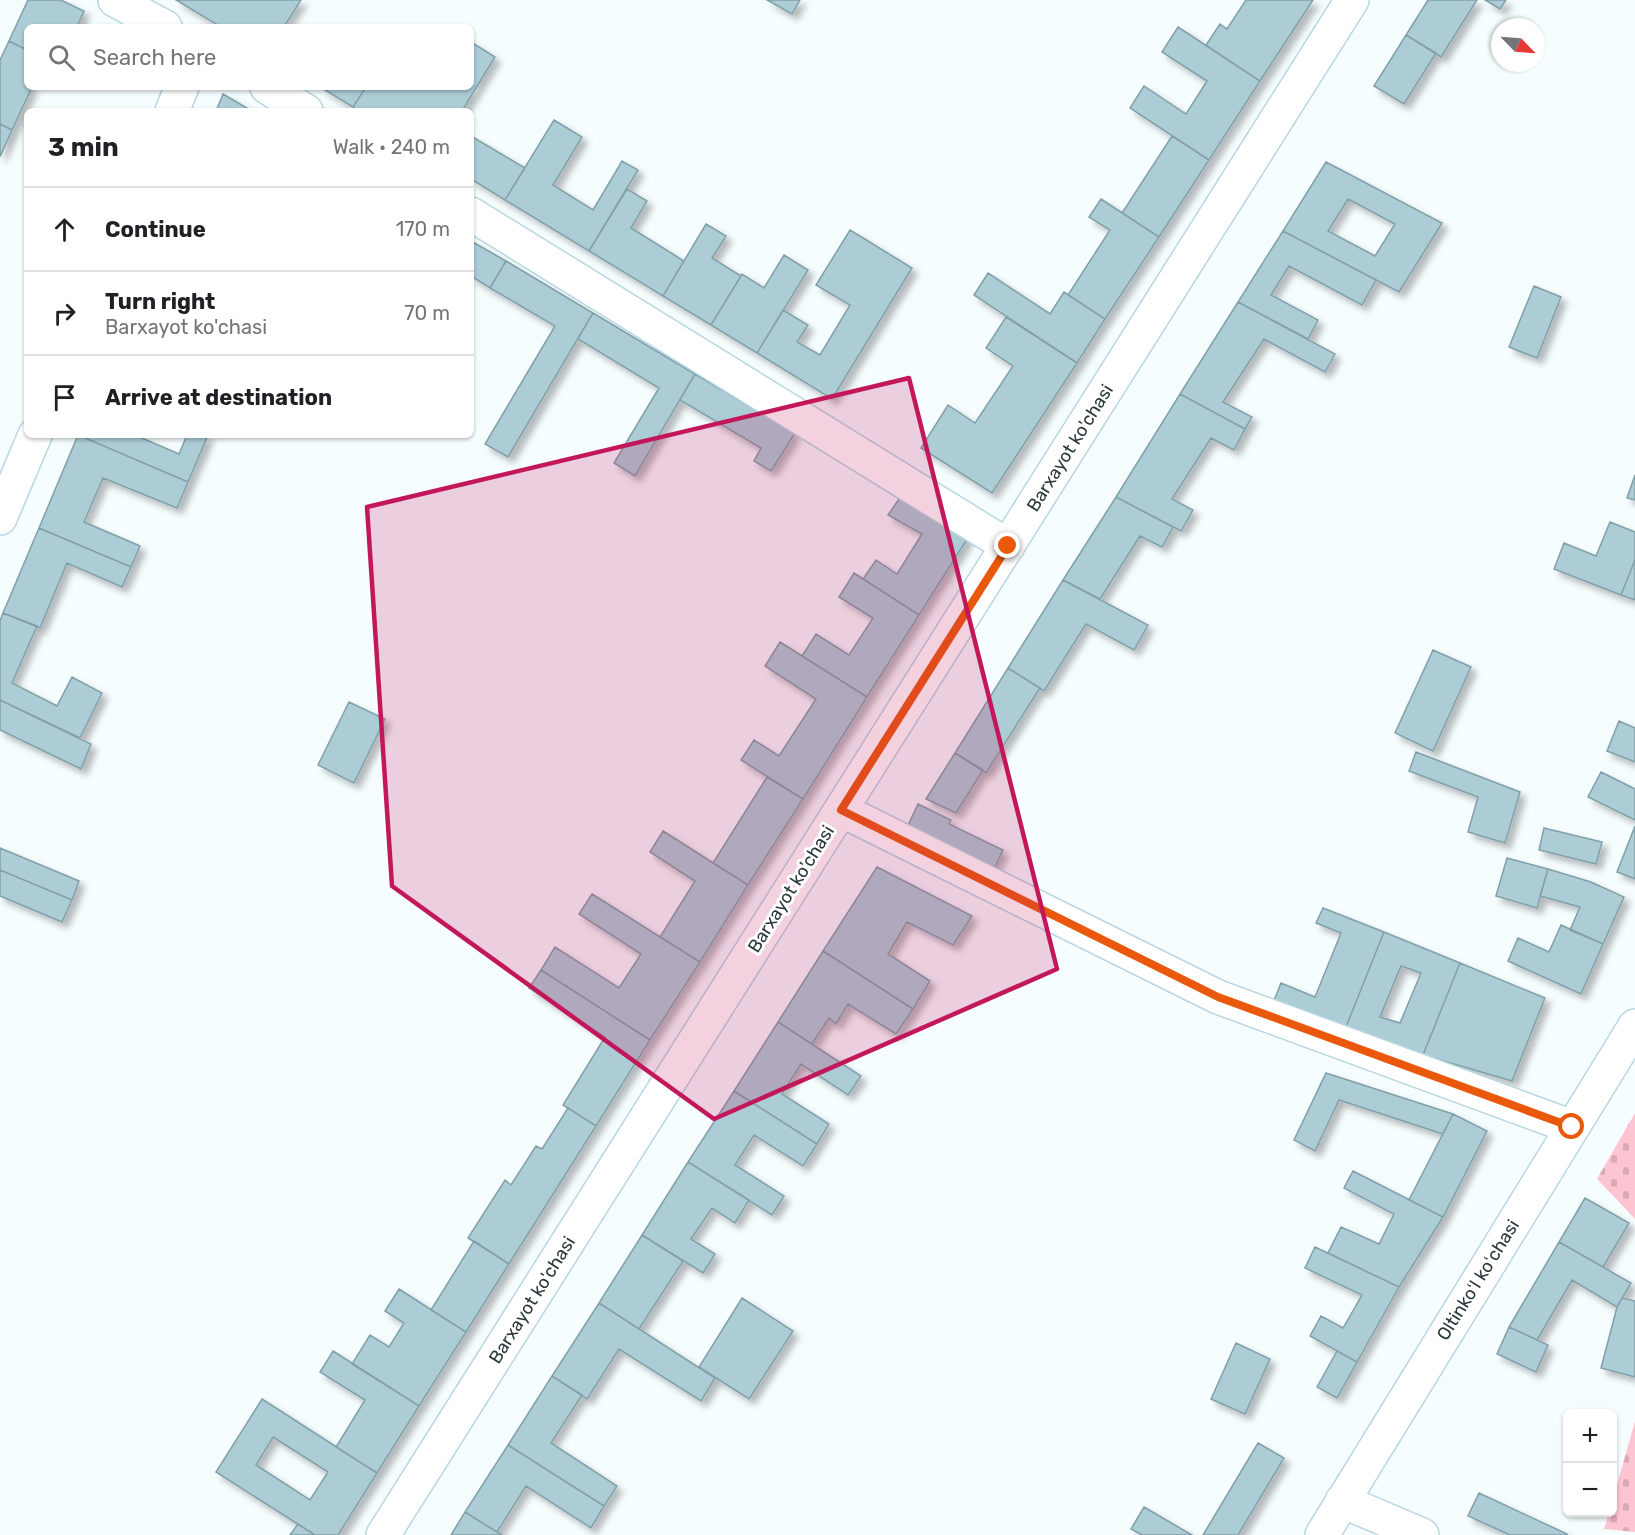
<!DOCTYPE html>
<meta charset="utf-8">
<style>
:root{--surface:#fff;--page:#f6f6f6;--text:#202124;--muted:#757577;--line:#e0e0e0}
body{margin:0;font-family:Rubik,sans-serif;background:var(--page);color:var(--text)}
.controls{position:absolute;right:18px;bottom:18px;display:grid;overflow:hidden;border-radius:9px;box-shadow:0 2px 4px #0004}
.controls button{width:54px;height:54px;display:grid;place-items:center;padding:0;border:0;border-bottom:2px solid var(--line);background:var(--surface);color:var(--text);font:30px sans-serif}
.compass{position:absolute;left:1491px;top:18px;width:54px;height:54px;border-radius:50%;background:var(--surface);box-shadow:0 2px 4px #0004;rotate:115deg}
.stop{position:absolute;width:18px;height:18px;margin:-14px;border:4px solid #ea580c;border-radius:50%;background:#fff}
.stop.end{background:#ea580c;border-color:#fff;box-shadow:0 2px 6px #0008}
.list{margin:0;padding:0;list-style:none}
h2{display:flex;justify-content:space-between;align-items:center;height:78px;margin:0;padding:0 24px;font-size:26px}
h2 small{font-size:20px;font-weight:400;color:var(--muted)}
.list li{display:grid;grid-template-columns:39px 1fr auto;gap:18px;align-items:center;box-sizing:border-box;height:84px;padding:0 24px;border-top:2px solid var(--line)}
.list b{display:block;font-size:22px;white-space:nowrap}
.list p{margin:0;font-size:20px;white-space:nowrap;color:var(--muted)}
.list em{font-size:20px;font-style:normal;color:var(--muted)}
.icon{flex:none;width:33px;height:33px;fill:none;stroke:currentColor;stroke-width:2;stroke-linecap:round;stroke-linejoin:round}
.map{position:relative;flex:none;width:1635px;height:1535px;overflow:hidden}
.search{position:absolute;background:var(--surface);box-shadow:0 2px 4px #0004;left:24px;top:24px;width:450px;height:66px;display:flex;align-items:center;gap:15px;box-sizing:border-box;padding:0 21px;border-radius:9px;color:var(--muted);font-size:22px}
.panel{position:absolute;background:var(--surface);box-shadow:0 2px 4px #0004;left:24px;top:108px;width:450px;height:330px;border-radius:9px}
.map>svg:first-child{display:block}
.cemetery{fill:url(#cemetery-stones)}
.building{fill:#acccd6;stroke:#81a0a9;stroke-width:1.5;fill-rule:evenodd;filter:url(#shadow)}
.lines{fill:none;stroke-linecap:round;stroke-linejoin:round}
.minor-casing{stroke:#b7d7e2;stroke-width:36}
.secondary-casing{stroke:#b7d7e2;stroke-width:36}
.minor{stroke:#fff;stroke-width:33}
.secondary{stroke:#fff;stroke-width:33}
.route{stroke:#ea580c;stroke-width:8}
.marked{fill:#c2185b;fill-opacity:0.2;stroke:#c2185b;stroke-width:4.5;stroke-linejoin:round}
.labels{text-anchor:middle;dominant-baseline:central;stroke-width:6;stroke-linejoin:round;paint-order:stroke}
.street-label{font-size:18px;fill:#2a373b;stroke:#fff}
</style>
<div class="map">
<svg width="1635" height="1535" viewBox="0 0 1635 1535">
<defs>
<pattern id="cemetery-stones" width="16" height="16" patternUnits="userSpaceOnUse" patternTransform="scale(1.5)"><rect width="16" height="16" fill="#fdc4d2"/><path d="M2 7V4a2 2 0 0 1 4 0v3zM10 15v-3a2 2 0 0 1 4 0v3z" fill="#d9a9b5"/></pattern>
<filter id="shadow"><feDropShadow dx="5.5" dy="5.5" stdDeviation="3" flood-color="#0004"/></filter>
</defs>
<rect width="100%" height="100%" fill="#f6fdff"/>
<path class="cemetery" d="M1635 1113V1219L1597 1179Z
M1635 1421V1532L1604 1529 1609 1513 1612 1512 1613 1499Z"/>
<path class="building" d="M28 0H61L84 11 77 27H27V50L9 41Z
M176 0H301L284 27H221Z
M767 0H800L792 14Z
M1246 0H1313L1260 81 1206 45 1220 24 1227 29Z
M1428 0H1477L1441 57 1406 35Z
M1485 0H1506L1500 9Z
M1178 27 1260 81 1209 160 1130 108 1144 86 1186 114 1207 81 1162 52Z
M1406 35 1436 53 1404 104 1374 86Z
M9 41 27 50V87H32L12 130 0 124V60Z
M471 42 495 57 462 111H359L353 107 366 87H471Z
M320 87H366L353 107Z
M223 94 252 111H216Z
M554 120 582 137 553 185 593 210 622 161 638 170 589 251 505 200Z
M0 124 12 130 0 157Z
M471 136 525 168 505 200 471 179Z
M1172 136 1209 160 1159 237 1122 213Z
M1326 162 1442 223 1399 292 1283 231ZM1348 199 1395 224 1375 256 1328 231Z
M627 189 647 201 631 228 684 261 663 296 589 251Z
M1101 199 1159 237 1105 319 1068 295 1110 230 1089 217Z
M706 224 726 236 712 258 741 276 711 325 663 296Z
M850 230 912 268 832 399 757 353 783 310 808 325 797 342 820 355 850 305 816 285Z
M1283 231 1376 280 1362 305 1289 266 1271 295 1318 320 1308 339 1238 302Z
M471 241 506 261 490 288 471 276Z
M784 255 808 270 757 353 711 325 742 274 764 288Z
M506 261 593 313 508 457 485 444 555 326 490 288Z
M988 273 1050 314 1064 292 1105 319 1077 363 974 295Z
M1534 286 1561 297 1537 358 1509 347Z
M1238 302 1335 354 1325 372 1264 339 1223 402 1252 417 1245 429 1180 394Z
M593 313 695 374 635 476 614 463 659 388 578 339Z
M1006 317 1077 363 992 493 921 448 948 405 975 423 1013 366 986 348Z
M695 374 795 433 771 471 754 461 761 448 680 400Z
M1180 394 1245 429 1234 450 1211 438 1172 499 1193 510 1181 531 1116 497Z
M78 435H135L179 454 187 435H208L188 482Z
M78 435 188 482 177 508 103 478 84 522 140 546 131 567 39 528Z
M1635 475V500L1627 498Z
M901 496 969 536 919 615 863 579 876 560 897 574 922 534 888 515Z
M1116 497 1173 527 1162 547 1140 536 1100 599 1063 580Z
M1610 522 1635 532V560L1621 595 1554 569 1564 543 1596 556Z
M39 528 131 567 122 587 67 563 40 628 3 613Z
M1635 560V600L1621 595Z
M854 573 919 615 867 697 802 656 816 634 849 655 873 618 839 597Z
M1063 580 1148 625 1134 650 1086 624 1044 691 1008 668Z
M3 613 37 626 12 683 57 706 72 677 102 693 80 738 0 700V621Z
M780 642 867 697 803 799 741 760 754 740 779 756 816 699 765 666Z
M1433 650 1471 667 1433 751 1395 733Z
M1008 668 1040 688 986 773 955 753Z
M0 700 91 744 81 769 0 730Z
M349 702 385 719 354 783 318 765Z
M1619 721 1635 728V762L1607 751Z
M1416 752 1520 792 1505 843 1468 832 1478 797 1409 771Z
M955 753 983 770 956 813 926 799Z
M1601 772 1635 789V820L1588 797Z
M767 777 803 799 748 885 713 863Z
M918 804 951 820 949 824 1003 850 992 873 905 832Z
M1635 826V879L1617 872Z
M1544 828 1602 842 1596 864 1539 850Z
M663 831 748 885 700 962 660 937 695 881 650 852Z
M0 848 79 881 72 900 0 870Z
M1507 858 1548 869 1537 908 1496 896Z
M877 867 972 916 953 945 907 922 888 954 930 981 913 1009 823 951Z
M1548 869 1591 882 1624 897 1603 944 1570 930 1580 907 1540 896Z
M0 870 72 900 62 922 0 896Z
M592 894 700 962 650 1040 541 970 555 947 619 988 641 954 579 914Z
M1323 908 1384 932 1344 1032 1273 1003 1281 983 1315 997 1341 933 1316 923Z
M1561 925 1603 944 1581 994 1508 961 1518 938 1549 952Z
M1384 932 1460 963 1423 1055 1344 1032ZM1401 966 1421 973 1400 1023 1380 1017Z
M823 951 913 1009 896 1034 848 1004 836 1024 829 1018 812 1044 778 1022Z
M1460 963 1545 998 1512 1081 1423 1055Z
M541 970 650 1040 596 1126 563 1105 605 1037 529 988Z
M778 1022 861 1076 848 1095 801 1064 782 1094 829 1124 817 1144 734 1091Z
M1326 1073 1453 1114 1443 1134 1339 1100 1315 1151 1294 1140Z
M734 1091 817 1144 803 1166 754 1135 735 1165 784 1196 772 1215 688 1162Z
M568 1108 596 1126 509 1264 468 1238 505 1180 511 1185 536 1146 542 1149Z
M1453 1114 1487 1131 1443 1217 1409 1200Z
M688 1162 749 1200 735 1223 712 1208 691 1239 715 1254 703 1273 642 1235Z
M1353 1171 1443 1217 1399 1287 1328 1253 1341 1227 1379 1244 1394 1214 1344 1188Z
M1585 1198 1629 1223 1603 1267 1559 1242Z
M642 1235 683 1261 639 1329 599 1303Z
M474 1241 509 1264 466 1332 431 1310Z
M1559 1242 1631 1283 1617 1307 1572 1280 1537 1340 1509 1327Z
M1315 1247 1399 1287 1357 1362 1310 1336 1321 1316 1343 1328 1362 1295 1305 1268Z
M399 1289 466 1332 419 1406 352 1364 370 1335 389 1347 404 1323 385 1311Z
M742 1298 793 1331 749 1399 699 1367Z
M1622 1298 1635 1301V1377L1601 1368 1617 1307Z
M599 1303 715 1378 701 1401 619 1349 587 1399 552 1376Z
M1509 1327 1548 1345 1536 1372 1497 1354Z
M1236 1343 1270 1359 1245 1414 1211 1399Z
M333 1351 419 1406 377 1473 336 1447 365 1400 320 1372Z
M1337 1351 1357 1362 1337 1398 1317 1387Z
M552 1376 582 1395 551 1443 617 1486 604 1506 508 1445Z
M262 1399 377 1473 338 1535H315L216 1472ZM273 1437 328 1472 310 1500 256 1465Z
M1258 1443 1284 1458 1238 1535H1203Z
M508 1445 604 1506 591 1528 526 1486 497 1532 465 1512Z
M1479 1493 1567 1534V1535H1510L1468 1516Z
M1144 1507 1192 1535H1142L1131 1529Z
M465 1512 497 1532 502 1535H451Z
M298 1524 315 1535H290Z"/>
<g class="lines">
<defs>
<path id="minor" d="M115 0 165 27
M267 87 306 111
M172 111 182 87
M471 214 1008 546
M0 518 35 435
M841 810 1218 997 1572 1127
M1342 1501 1422 1535
M383 1535 1352 0"/>
<path id="secondary" d="M1322 1535 1635 1026"/>
</defs>
<use href="#minor" class="minor-casing"/>
<use href="#secondary" class="secondary-casing"/>
<use href="#minor" class="minor"/>
<use href="#secondary" class="secondary"/>
</g>
<g class="lines">
<path class="route" d="M1008 546 841 810 1218 997 1572 1127"/>
</g>
<path class="marked" d="M909 378 1057 969 714 1119 392 886 367 507Z"/>
<g class="labels">
<g class="street-label">
<text transform="translate(1070 448) rotate(-58)">Barxayot ko'chasi</text>
<text transform="translate(791 889) rotate(-58)">Barxayot ko'chasi</text>
<text transform="translate(1478 1280) rotate(-58)">Oltinkoʻl koʻchasi</text>
<text transform="translate(532 1300) rotate(-58)">Barxayot ko'chasi</text>
</g>
</g>
</svg>
<div class="controls">
<button>+</button>
<button>−</button>
</div>
<svg class="compass" viewBox="-18 -18 36 36"><path d="M0-13l5 13h-10z" fill="#e53935"/><path d="M0 13l5-13h-10z" fill="#757577"/></svg>
<div class="stop" style="left:1572px;top:1127px"></div>
<div class="stop end" style="left:1008px;top:546px"></div>
<div class="search"><svg class="icon" aria-label="search" viewBox="0 0 24 24"><circle cx="10" cy="10" r="6"/><path d="M15 15l6 6"/></svg>Search here</div>
<section class="panel">
<h2>3 min<small>Walk · 240 m</small></h2>
<ul class="list">
<li><svg class="icon" aria-label="ahead" viewBox="0 0 24 24"><path d="M12 20V5M6 11l6-6 6 6"/></svg><div><b>Continue</b></div><em>170 m</em></li>
<li><svg class="icon" aria-label="right" viewBox="0 0 24 24"><path d="M7 20v-9h11M14 6l5 5-5 5"/></svg><div><b>Turn right</b><p>Barxayot ko'chasi</p></div><em>70 m</em></li>
<li><svg class="icon" aria-label="arrive" viewBox="0 0 24 24"><path d="M6 21V4h12l-3 4 3 4H6"/></svg><div><b>Arrive at destination</b></div></li>
</ul>
</section>
</div>
